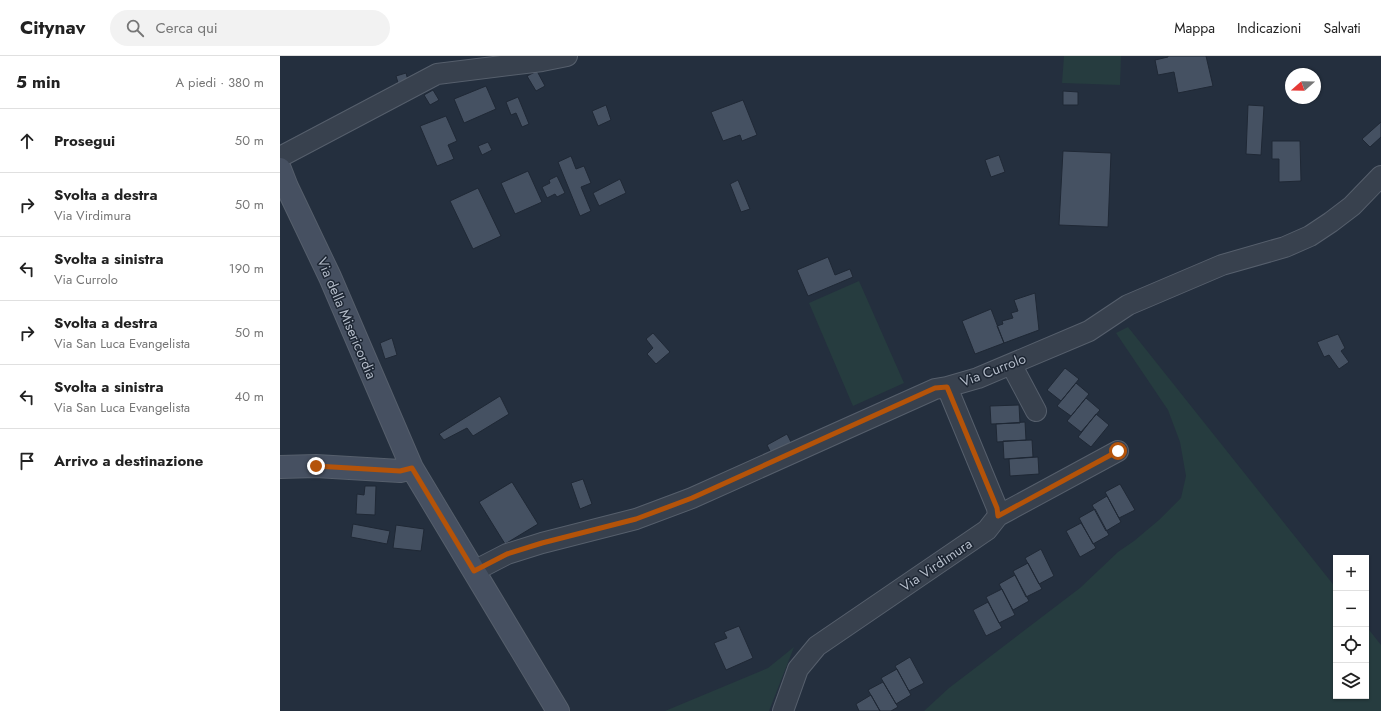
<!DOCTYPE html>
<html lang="it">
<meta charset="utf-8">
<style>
:root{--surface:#fff;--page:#f2f2f2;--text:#222;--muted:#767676;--line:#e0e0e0}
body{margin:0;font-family:Jost,sans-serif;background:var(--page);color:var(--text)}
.controls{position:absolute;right:12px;bottom:12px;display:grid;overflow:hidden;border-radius:0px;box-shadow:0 1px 3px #0004}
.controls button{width:36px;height:36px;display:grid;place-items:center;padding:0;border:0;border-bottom:1px solid var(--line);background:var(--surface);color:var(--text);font:20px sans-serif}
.compass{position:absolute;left:1005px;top:12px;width:36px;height:36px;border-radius:50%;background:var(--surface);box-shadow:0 1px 3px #0004;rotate:250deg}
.stop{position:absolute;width:12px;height:12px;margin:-9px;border:3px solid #b45309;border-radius:50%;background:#fff}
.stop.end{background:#b45309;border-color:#fff;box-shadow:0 1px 4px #0008}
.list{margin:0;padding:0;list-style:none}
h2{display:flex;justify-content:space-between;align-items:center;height:52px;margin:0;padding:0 16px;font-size:17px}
h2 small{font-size:13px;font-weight:400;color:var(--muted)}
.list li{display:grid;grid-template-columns:26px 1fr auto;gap:12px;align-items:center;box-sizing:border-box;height:64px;padding:0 16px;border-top:1px solid var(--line)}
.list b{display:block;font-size:15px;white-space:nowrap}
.list p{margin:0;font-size:13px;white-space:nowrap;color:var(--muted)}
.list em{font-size:13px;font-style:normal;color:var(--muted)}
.icon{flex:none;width:22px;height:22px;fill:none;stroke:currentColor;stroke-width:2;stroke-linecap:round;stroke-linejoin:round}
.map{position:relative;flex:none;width:1101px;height:655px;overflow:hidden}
header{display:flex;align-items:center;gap:24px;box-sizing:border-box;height:56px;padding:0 20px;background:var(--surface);border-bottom:1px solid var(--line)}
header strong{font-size:19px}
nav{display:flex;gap:22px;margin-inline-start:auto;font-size:14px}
.search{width:280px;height:36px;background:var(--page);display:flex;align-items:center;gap:10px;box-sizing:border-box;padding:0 14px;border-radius:22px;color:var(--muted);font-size:15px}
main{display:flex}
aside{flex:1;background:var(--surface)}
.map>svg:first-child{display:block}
.green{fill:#263c3f}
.building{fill:#455162;stroke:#1f2835}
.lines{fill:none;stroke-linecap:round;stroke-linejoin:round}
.street-casing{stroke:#565f6c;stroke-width:22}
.secondary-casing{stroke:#565f6c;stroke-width:24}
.street{stroke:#38414e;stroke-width:20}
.secondary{stroke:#465061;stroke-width:22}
.route{stroke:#b45309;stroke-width:5}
.labels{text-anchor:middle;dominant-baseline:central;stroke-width:3;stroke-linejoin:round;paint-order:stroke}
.street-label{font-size:14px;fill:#b4bcc9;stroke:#1d2633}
</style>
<header>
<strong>Citynav</strong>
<div class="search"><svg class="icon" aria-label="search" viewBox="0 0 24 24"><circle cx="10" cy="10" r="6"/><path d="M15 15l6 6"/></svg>Cerca qui</div>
<nav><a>Mappa</a><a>Indicazioni</a><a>Salvati</a></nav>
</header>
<main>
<aside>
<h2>5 min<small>A piedi · 380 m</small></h2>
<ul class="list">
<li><svg class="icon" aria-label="ahead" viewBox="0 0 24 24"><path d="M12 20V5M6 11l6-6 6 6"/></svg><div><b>Prosegui</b></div><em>50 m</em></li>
<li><svg class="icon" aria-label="right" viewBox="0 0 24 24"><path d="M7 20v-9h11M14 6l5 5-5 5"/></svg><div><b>Svolta a destra</b><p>Via Virdimura</p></div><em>50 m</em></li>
<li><svg class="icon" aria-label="left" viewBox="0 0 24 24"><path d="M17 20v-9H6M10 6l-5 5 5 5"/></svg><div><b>Svolta a sinistra</b><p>Via Currolo</p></div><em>190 m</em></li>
<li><svg class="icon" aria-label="right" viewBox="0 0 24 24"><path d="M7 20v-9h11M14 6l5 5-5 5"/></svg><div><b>Svolta a destra</b><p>Via San Luca Evangelista</p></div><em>50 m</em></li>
<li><svg class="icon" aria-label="left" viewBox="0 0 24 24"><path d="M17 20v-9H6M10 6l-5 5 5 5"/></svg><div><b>Svolta a sinistra</b><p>Via San Luca Evangelista</p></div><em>40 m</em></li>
<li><svg class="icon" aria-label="arrive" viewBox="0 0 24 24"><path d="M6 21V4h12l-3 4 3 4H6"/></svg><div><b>Arrivo a destinazione</b></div></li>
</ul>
</aside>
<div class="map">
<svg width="1101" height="655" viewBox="0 0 1101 655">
<rect width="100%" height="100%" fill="#242f3e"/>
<path class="green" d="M784 0H841L840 29 782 27Z
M579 225 624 327 573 350 529 247Z
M848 271 1056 532V640H1086V570L1101 589V655H644L669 632 707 603 800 532 838 496 854 485 879 464 901 442 906 420 900 386 888 354 836 277Z
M514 591 489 655H385L488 612Z"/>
<path class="building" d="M888 0H926L933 30 898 37 894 16 878 19 875 4 888 1Z
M257 15 265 30 256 35 247 20Z
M126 17 129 28 119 30 116 20Z
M206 30 216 53 184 67 174 43Z
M153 34 159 44 150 49 144 39Z
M783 35 798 36V49H783Z
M238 41 249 68 242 71 236 57 231 59 226 46Z
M463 44 477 79 462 85 460 79 443 85 431 56Z
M326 49 331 64 318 70 312 55Z
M968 49 984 50 981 99 966 98Z
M166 60 177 85 168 89 174 103 157 110 140 70Z
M1101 66V81L1090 91 1082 83Z
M992 85H1020L1021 125 999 126V103H992Z
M208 86 212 94 202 99 198 90Z
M783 95 831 97 828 171 779 169Z
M719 99 725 116 711 121 705 104Z
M291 100 296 113 304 110 311 127 301 131 311 155 300 160 278 106Z
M248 115 262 146 235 158 221 127Z
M277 120 285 137 277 141 275 138 267 142 262 131 270 127 269 124Z
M340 123 346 137 319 150 313 137Z
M458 124 470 153 461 156 450 128Z
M198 132 221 180 193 193 170 145Z
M548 201 555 219 570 213 573 221 528 240 517 214Z
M755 237 759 274 724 287 717 270 723 268 722 265 733 262 731 257 738 255 734 244Z
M711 253 724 287 695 298 682 265Z
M373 277 390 296 376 308 367 298 373 292 366 283Z
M1058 278 1065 292 1061 295 1069 306 1059 313 1049 299 1044 301 1037 286Z
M112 282 117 299 105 303 100 287Z
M785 312 799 323 781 345 767 334Z
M796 327 809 338 791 360 777 350Z
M220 340 229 358 193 380 187 372 164 384 159 378Z
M806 342 820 354 801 376 787 365Z
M739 349 740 367 711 368 710 350Z
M816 358 829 369 811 391 798 381Z
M745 366 746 384 717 386 716 368Z
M507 378 513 390 493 401 487 389Z
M752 384 753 401 724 403 723 385Z
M758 401 759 418 730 420 729 403Z
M303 423 312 448 300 453 291 427Z
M232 426 258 468 225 488 199 446Z
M840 428 855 454 839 462 825 436Z
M85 430H96L95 459 76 458 77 438 84 439Z
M827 440 841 466 826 475 812 449Z
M815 453 829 479 813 488 799 462Z
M801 467 816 492 800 501 786 475Z
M73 468 110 475 107 488 71 481Z
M116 469 144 473 141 495 113 492Z
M761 493 774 520 759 528 745 502Z
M748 507 762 533 746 541 733 515Z
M735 519 749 545 733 554 719 528Z
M722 533 735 559 719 567 706 541Z
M708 546 722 572 706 580 693 554Z
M459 570 473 602 446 614 434 587 447 582 444 576Z
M630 601 644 627 629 635 615 610Z
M617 613 631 639 616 648 601 622Z
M603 626 618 651 611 655H600L588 634Z
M591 639 600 655H579L576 648Z"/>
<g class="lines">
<defs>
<path id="street" d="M0 101 157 18 262 5 287 0
M731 308 756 355
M718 460 838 395
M194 515 227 498 262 487 356 463 412 442 655 333 667 331 698 322 809 275 848 249 942 209 1005 191 1030 180 1051 166 1072 150 1101 120
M503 655 518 613 537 590 707 474 718 460 717 452 667 331"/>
<path id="secondary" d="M0 113 7 131 50 221 132 412 278 655
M0 411 36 410 120 415 132 412"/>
</defs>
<use href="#street" class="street-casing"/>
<use href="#secondary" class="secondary-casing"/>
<use href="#street" class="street"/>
<use href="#secondary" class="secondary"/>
</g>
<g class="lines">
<path class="route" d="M36 410 120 415 132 412 194 515 227 498 262 487 356 463 412 442 655 332 667 331 717 452 718 460 838 395"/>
</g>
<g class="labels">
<g class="street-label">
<text transform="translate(67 262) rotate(67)">Via della Misericordia</text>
<text transform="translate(713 314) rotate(-21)">Via Currolo</text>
<text transform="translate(656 509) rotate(-34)">Via Virdimura</text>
</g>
</g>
</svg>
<div class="controls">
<button>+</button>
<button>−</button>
<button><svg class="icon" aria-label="locate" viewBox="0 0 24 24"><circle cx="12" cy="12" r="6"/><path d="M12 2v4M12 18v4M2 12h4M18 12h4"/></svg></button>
<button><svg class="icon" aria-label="layers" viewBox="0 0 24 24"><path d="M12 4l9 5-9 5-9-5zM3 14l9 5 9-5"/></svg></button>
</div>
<svg class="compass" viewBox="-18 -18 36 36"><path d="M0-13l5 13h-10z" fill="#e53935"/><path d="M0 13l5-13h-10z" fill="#767676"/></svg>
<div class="stop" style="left:838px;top:395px"></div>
<div class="stop end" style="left:36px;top:410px"></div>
</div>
</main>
